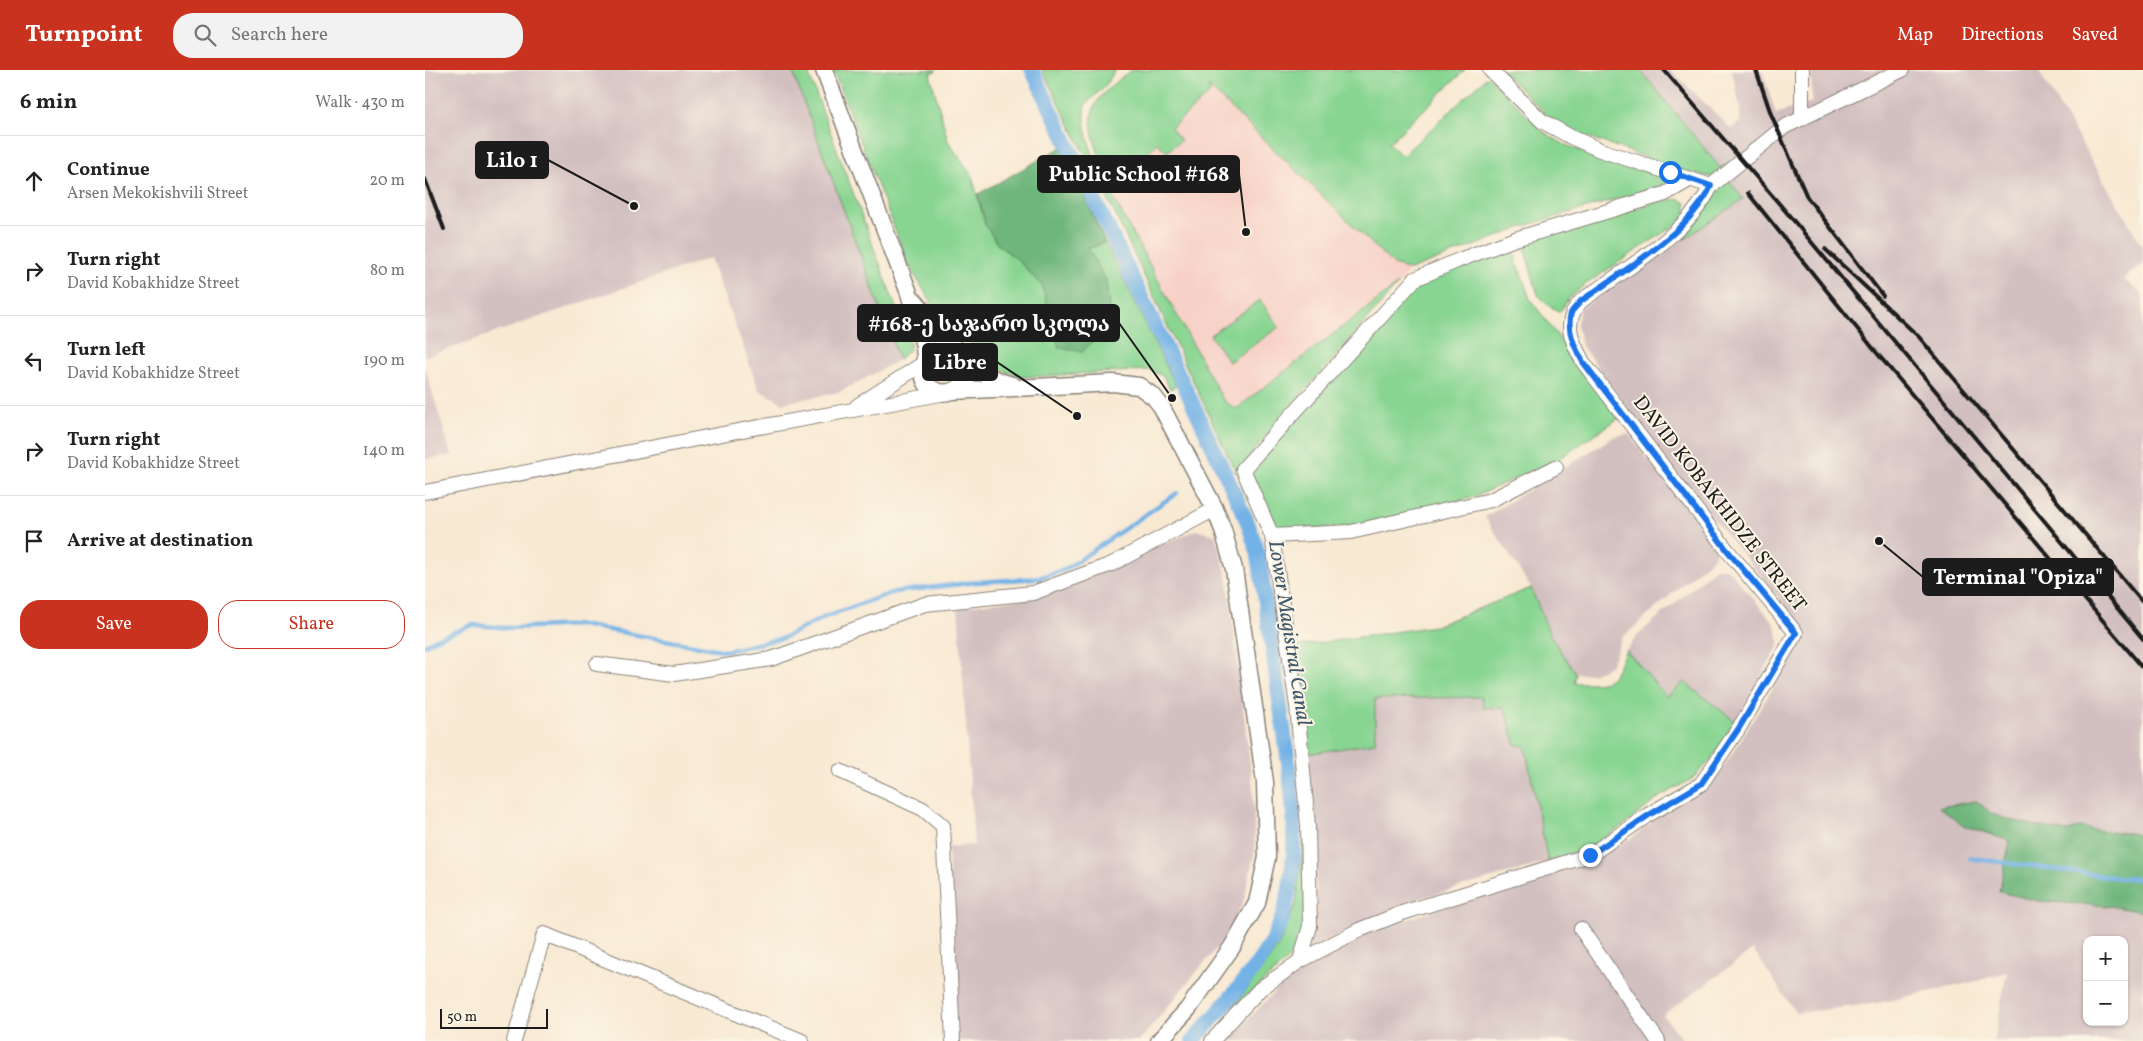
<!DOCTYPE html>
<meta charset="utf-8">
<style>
:root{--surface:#fff;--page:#f2f2f2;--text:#222;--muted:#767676;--line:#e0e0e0;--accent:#c8321e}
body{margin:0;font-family:Vollkorn,"Noto Serif Georgian",serif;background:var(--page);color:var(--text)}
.controls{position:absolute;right:15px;bottom:15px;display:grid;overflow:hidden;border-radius:10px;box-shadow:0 1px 4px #0004}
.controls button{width:45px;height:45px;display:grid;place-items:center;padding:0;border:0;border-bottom:1px solid var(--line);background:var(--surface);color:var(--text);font:25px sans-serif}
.scale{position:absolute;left:15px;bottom:12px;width:108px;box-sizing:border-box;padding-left:5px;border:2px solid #1c1c1c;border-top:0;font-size:14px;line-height:18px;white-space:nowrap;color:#1c1c1c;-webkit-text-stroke:4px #fcf5e5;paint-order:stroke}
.stop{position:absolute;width:15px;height:15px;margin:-11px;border:4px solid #1a73e8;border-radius:50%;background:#fff}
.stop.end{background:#1a73e8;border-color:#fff;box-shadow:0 1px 5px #0008}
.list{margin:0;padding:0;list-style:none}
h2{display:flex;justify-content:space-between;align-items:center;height:65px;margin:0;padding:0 20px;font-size:21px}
h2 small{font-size:16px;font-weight:400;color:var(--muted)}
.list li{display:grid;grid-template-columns:32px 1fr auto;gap:15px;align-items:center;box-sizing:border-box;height:90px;padding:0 20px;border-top:1px solid var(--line)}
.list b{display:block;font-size:19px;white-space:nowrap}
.list p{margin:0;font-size:16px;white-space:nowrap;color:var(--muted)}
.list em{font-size:16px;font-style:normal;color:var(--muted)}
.actions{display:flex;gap:10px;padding:15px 20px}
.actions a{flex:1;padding:11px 0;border:1px solid var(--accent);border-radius:20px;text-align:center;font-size:18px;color:var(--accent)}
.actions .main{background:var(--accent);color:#fff}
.icon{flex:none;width:28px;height:28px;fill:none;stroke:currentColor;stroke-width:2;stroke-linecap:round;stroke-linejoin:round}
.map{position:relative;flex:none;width:1718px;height:971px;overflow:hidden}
header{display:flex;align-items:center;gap:30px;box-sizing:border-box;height:70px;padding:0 25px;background:var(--accent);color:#fff}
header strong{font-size:24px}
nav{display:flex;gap:28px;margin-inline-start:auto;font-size:18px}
.search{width:350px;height:45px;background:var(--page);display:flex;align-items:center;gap:12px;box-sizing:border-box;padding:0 18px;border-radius:20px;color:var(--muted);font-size:19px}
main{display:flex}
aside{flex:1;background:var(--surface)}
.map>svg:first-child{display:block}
.built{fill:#f7d1c7}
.industrial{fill:#d2bfc0;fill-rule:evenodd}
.green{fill:#88d592;stroke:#527857}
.forest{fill:#6eb67c;stroke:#45694c}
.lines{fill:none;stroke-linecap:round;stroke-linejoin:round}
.stream{stroke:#73b2e6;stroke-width:4.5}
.canal{stroke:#73b2e6;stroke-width:15}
.minor-casing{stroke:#8a8278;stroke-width:16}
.tertiary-casing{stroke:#8a8278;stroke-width:19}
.minor{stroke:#fff;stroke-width:14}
.tertiary{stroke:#fff;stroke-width:16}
.rail{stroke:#1c1c1c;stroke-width:4}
.route{stroke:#1a73e8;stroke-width:6}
.labels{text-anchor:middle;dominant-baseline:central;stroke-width:4;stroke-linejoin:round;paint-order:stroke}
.street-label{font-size:20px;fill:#1c1c1c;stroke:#fcf5e5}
.water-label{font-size:21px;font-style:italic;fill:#3f586d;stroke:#fcf5e5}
.leader{fill:none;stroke:#1c1c1c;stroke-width:2}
.callout-dot{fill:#1c1c1c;stroke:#fcf5e5;stroke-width:2}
.callout{fill:#1c1c1c;stroke:#1c1c1c;stroke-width:2}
.callout-label{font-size:21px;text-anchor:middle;font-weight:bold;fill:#fff}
</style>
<header>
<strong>Turnpoint</strong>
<div class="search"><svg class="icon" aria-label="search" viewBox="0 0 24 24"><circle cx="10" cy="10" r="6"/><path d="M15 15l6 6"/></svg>Search here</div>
<nav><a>Map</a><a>Directions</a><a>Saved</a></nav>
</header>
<main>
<aside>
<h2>6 min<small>Walk · 430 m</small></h2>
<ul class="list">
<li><svg class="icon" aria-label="ahead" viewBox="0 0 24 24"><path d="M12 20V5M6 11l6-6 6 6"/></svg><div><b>Continue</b><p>Arsen Mekokishvili Street</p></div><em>20 m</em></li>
<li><svg class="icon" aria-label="right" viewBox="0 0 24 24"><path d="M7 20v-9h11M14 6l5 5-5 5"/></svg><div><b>Turn right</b><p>David Kobakhidze Street</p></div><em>80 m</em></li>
<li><svg class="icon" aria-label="left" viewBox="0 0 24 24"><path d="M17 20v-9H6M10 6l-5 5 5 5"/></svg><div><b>Turn left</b><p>David Kobakhidze Street</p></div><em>190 m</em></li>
<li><svg class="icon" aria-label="right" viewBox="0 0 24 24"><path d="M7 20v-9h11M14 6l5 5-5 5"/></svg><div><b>Turn right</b><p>David Kobakhidze Street</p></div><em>140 m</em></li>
<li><svg class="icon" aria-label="arrive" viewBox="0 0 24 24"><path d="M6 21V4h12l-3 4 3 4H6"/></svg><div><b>Arrive at destination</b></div></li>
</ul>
<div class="actions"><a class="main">Save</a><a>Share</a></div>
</aside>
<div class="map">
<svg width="1718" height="971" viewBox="0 0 1718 971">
<rect width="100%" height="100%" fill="#fcf5e5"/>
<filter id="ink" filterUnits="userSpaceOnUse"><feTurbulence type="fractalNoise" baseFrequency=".02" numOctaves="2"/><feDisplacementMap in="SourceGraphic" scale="10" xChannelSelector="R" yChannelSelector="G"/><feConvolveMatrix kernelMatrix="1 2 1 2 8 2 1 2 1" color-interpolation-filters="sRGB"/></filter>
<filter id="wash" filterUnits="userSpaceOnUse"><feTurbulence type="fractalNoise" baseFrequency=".0096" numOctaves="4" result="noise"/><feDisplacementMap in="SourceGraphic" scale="20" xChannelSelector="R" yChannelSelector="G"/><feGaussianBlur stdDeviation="1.12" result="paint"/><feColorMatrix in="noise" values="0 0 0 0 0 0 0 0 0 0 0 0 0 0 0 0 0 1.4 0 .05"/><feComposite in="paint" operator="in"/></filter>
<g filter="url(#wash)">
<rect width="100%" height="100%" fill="#f8e9d3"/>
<path class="built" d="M782 14 969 195 985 200 973 214 811 339 798 330 689 129V119L733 73 756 70 746 58 786 22Z"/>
<path class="industrial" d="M0 0H367L474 290 415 322 358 333 334 320 285 188 0 287Z
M1215 0H1246L1306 59 1315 52V37L1307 0H1337L1351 44 1387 32 1386 0H1613L1718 177V194L1698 209 1718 225V971H1569L1582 902 1552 911 1453 933 1371 943 1328 880 1238 945 1259 971H803L865 906 943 862 1158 792 1208 767 1243 739 1292 708 1373 578V551L1241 391 1157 276 1152 254 1155 239 1318 129ZM1662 870H1699V952H1662Z
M0 297 25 381 28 385 0 389Z
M1203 364 1292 478 1289 487 1198 567 1186 594 1180 599 1169 603 1151 604 1125 565 1106 518 1060 447 1190 366Z
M771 460 790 465 802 506 828 719 830 781 819 830 801 867 714 971H532L523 777 549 775 533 537 603 528 715 484Z
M1291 498H1302L1349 553 1355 574 1310 651 1259 612 1243 627 1201 580 1215 563Z
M1057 627 1079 637 1091 675 1100 676 1123 792 983 832 883 880 892 838 882 684 950 673V629Z"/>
<path class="green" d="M367 0H382L486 277 474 290Z
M408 0H512L505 4 523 71 547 106 560 154 573 175 591 188 617 216 622 231 681 210 663 179 680 172 751 316 745 319 738 306 724 300 597 307 571 298 512 241 484 196Z
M617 0H690L681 15 660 35C658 68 670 88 682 118L687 114C678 91 656 56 672 32 678 21 696 9 706 0H1040L964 73 977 86 1063 6 1117 61 1140 75 1236 106 1240 115 1103 155 985 200 969 195 783 16 786 22 746 58 756 70 742 82 732 73 689 119V129L798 330 811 339 973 214 844 362 811 403 685 133Z
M1076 0H1215L1297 100 1287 107 1265 103 1141 59 1123 46Z
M1303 109 1318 129 1258 170Z
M1254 129 1261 133V142L1256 151 1158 216 1143 229 1135 242 1123 235 1113 225 1100 180 1105 169 1232 132Z
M1080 176 1088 181 1105 229 1194 348 1132 390 1046 428 931 456 858 460 848 456 822 403 992 211Z
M835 230 854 257 804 292 785 265Z
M1106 518 1125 565 1151 604 1149 613C1187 613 1185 615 1201 580L1242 627 1259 612 1310 651 1286 690 1267 709 1236 726 1199 755 1165 776 1123 792 1100 676 1091 675 1079 637 1058 638 1057 627 950 629V673L882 684 867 577 1010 556Z
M879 771C879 793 883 857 874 874 863 895 826 921 808 938L853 877 871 833Z"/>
<path class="forest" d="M637 77 680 172 663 179 681 210 685 250 675 264 657 282 634 278 617 216 591 188 573 175 560 154 553 124Z
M1552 731 1567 744 1585 750 1641 762 1657 757 1667 760 1718 764V842L1685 836 1614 831 1574 822 1585 771 1537 755 1514 737Z"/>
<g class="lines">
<path class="stream" d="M0 575 13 568 47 555 84 558 156 555 301 581 358 568 402 546 469 522 552 512 614 508 641 499 752 423
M1545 788 1694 808 1718 809"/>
<path class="canal" d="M607 0 766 330 822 451 833 483C841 533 848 583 855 634 865 702 879 777 858 845 845 887 797 937 768 971"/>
</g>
</g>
<g filter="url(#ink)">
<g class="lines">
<defs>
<path id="minor" d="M1065 0 1117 51 1146 67 1175 80 1286 116
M1377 49V0
M432 336 499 293
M0 422 323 359 521 323
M847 466 926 462 1066 430 1131 397
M172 594 249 604 346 589 500 534 608 523 687 494 790 439
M415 701 498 739 518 756 528 971
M1156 859 1233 971
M875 891 885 856 883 756 872 636 847 466 818 399 990 209 1034 190 1090 169 1240 124 1266 109
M89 971 119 864 377 971
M787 971 835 919 875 891 934 860 977 843 1165 785 1223 745 1276 714 1314 658 1371 563 1302 480 1158 292C1146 270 1137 252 1156 231 1198 201 1264 163 1286 116L1359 57 1477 0"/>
<path id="tertiary" d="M399 0 484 223 499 276 500 290
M489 230 531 280
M538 287C557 323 502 337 498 303 497 297 499 291 503 285 521 265 541 290 555 301 565 308 576 312 587 315
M528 321 688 313 714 316 729 327 736 336 790 439 798 460 809 499 840 712 842 787 832 833 807 877 763 939 734 971"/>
</defs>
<use href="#minor" class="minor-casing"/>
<use href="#tertiary" class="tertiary-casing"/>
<use href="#minor" class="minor"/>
<use href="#tertiary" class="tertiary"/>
<path class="rail" d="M1239 0 1363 144 1718 569
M1331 0 1346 44 1382 127 1458 226
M0 109 19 159
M1323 123 1451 282 1718 598
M1400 179 1494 267 1718 533"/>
</g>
</g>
<g class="lines" filter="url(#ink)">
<path class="route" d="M1165 785 1224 745 1276 714 1314 658 1371 563 1302 480 1158 292C1150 278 1141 260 1146 243 1148 239 1153 235 1156 231 1198 201 1264 163 1286 116L1245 102"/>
</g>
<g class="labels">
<g class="street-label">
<text transform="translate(1294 434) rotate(52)">DAVID KOBAKHIDZE STREET</text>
</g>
<g class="water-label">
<text transform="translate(864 563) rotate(81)">Lower Magistral Canal</text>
</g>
</g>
<path class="leader" d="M209 136L123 90M821 162L814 104M747 328L694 253M652 346L572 292M1454 471L1498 507"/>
<g class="callout-dot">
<circle cx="209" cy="136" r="5"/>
<circle cx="821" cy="162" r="5"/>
<circle cx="747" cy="328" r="5"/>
<circle cx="652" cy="346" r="5"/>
<circle cx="1454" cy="471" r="5"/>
</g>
<g class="callout">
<rect x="51" y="72" width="72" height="36" rx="5"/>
<rect x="613" y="86" width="201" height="36" rx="5"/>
<rect x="433" y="235" width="261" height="36" rx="5"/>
<rect x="498" y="274" width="74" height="36" rx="5"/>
<rect x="1498" y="489" width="190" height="36" rx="5"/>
</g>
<g class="callout-label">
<text x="87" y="97">Lilo 1</text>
<text x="714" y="111">Public School #168</text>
<text x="564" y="261">#168-ე საჯარო სკოლა</text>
<text x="535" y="299">Libre</text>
<text x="1593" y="514">Terminal "Opiza"</text>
</g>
</svg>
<div class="controls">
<button>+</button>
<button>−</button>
</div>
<div class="scale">50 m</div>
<div class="stop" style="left:1245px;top:102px"></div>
<div class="stop end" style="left:1165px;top:785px"></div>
</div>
</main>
